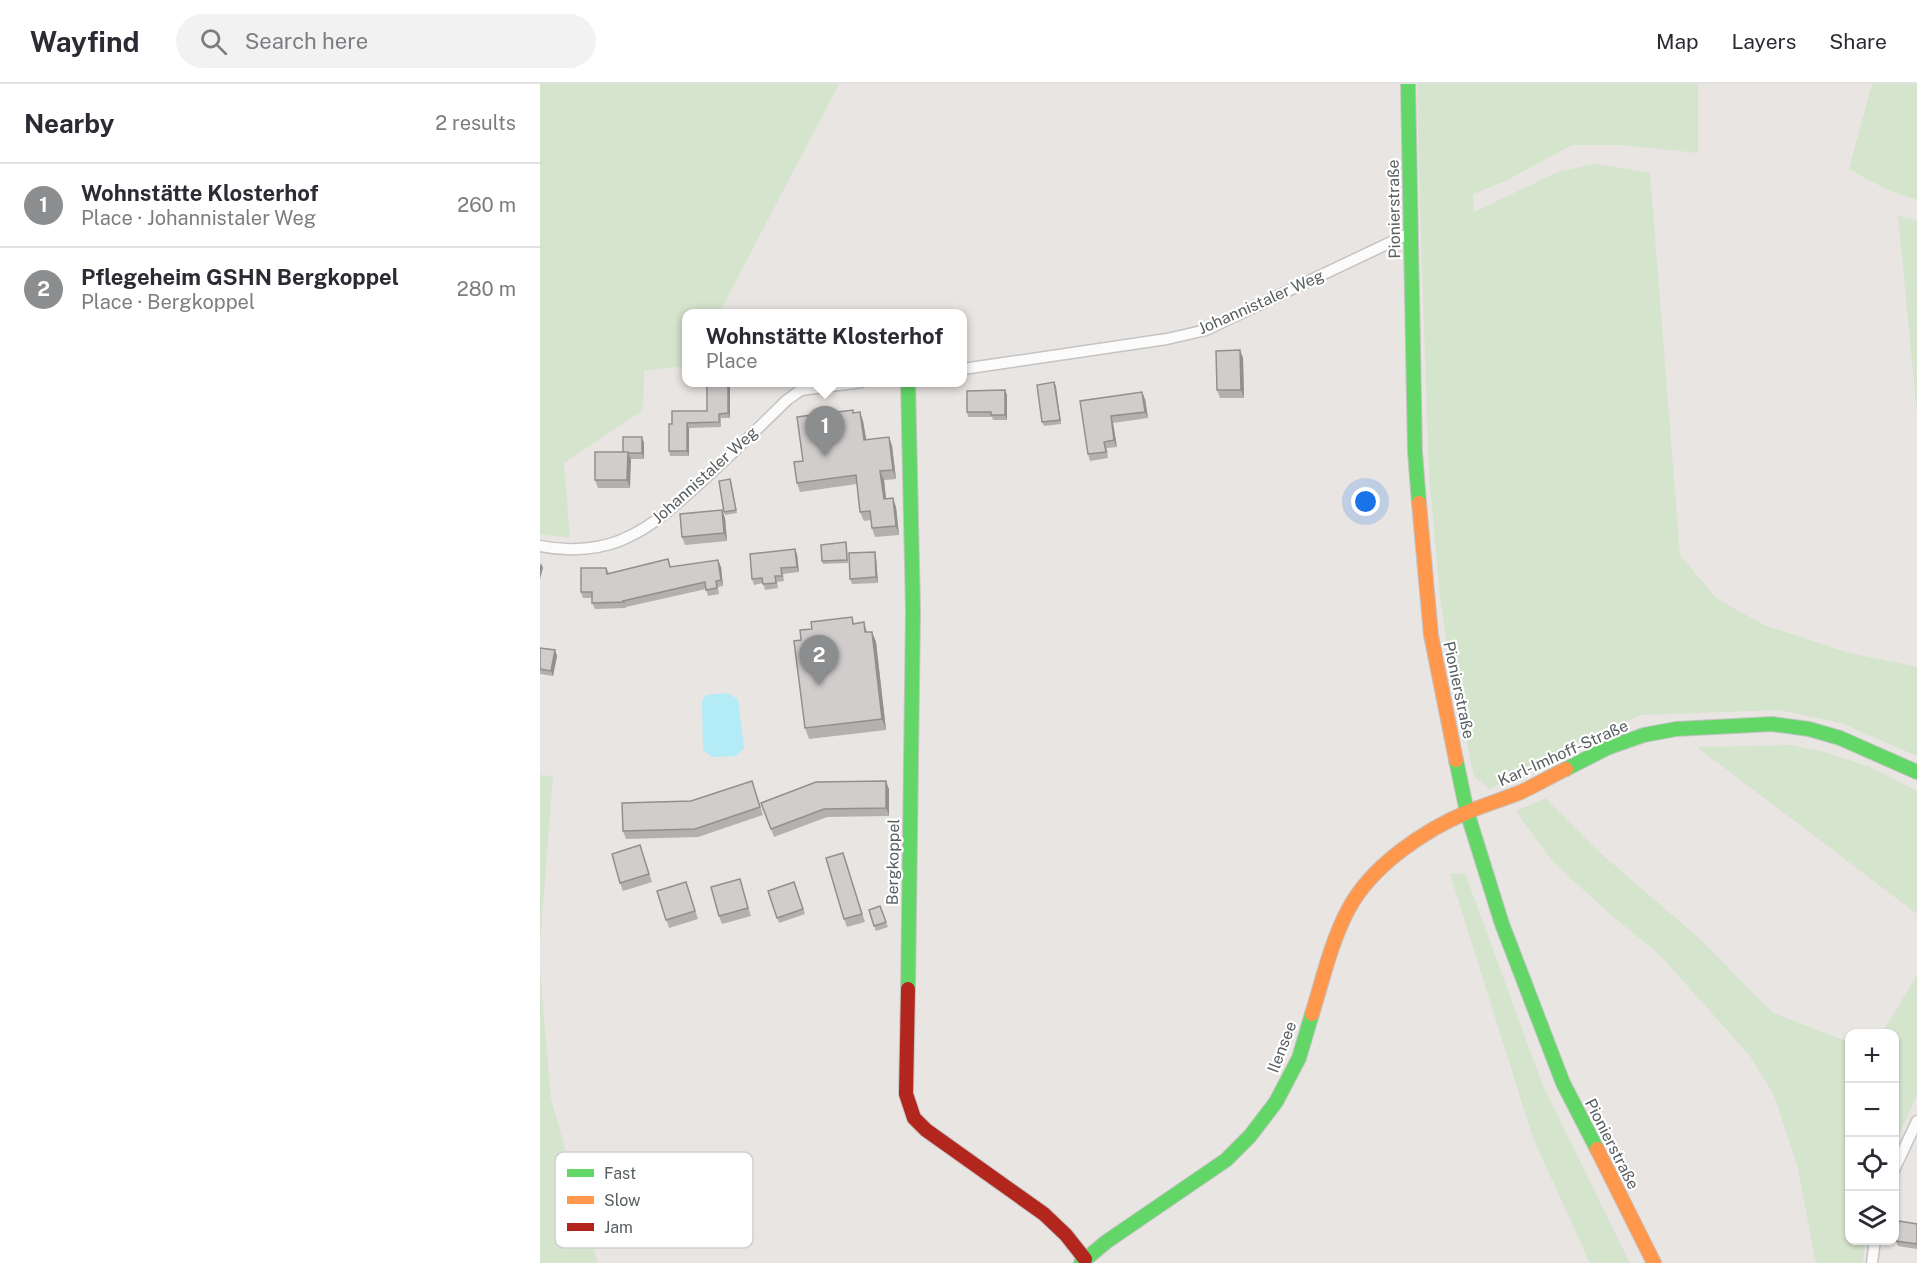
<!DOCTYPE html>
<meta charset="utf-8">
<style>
:root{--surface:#fff;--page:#f2f2f3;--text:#2b2b33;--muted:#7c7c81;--line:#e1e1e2;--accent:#8b8d8e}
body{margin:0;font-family:"Public Sans",sans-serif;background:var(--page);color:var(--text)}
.controls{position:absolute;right:18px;bottom:18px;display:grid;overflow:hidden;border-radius:12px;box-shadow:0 2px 4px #0004}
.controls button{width:54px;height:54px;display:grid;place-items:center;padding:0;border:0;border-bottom:2px solid var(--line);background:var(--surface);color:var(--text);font:30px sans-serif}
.you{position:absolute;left:826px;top:418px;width:21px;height:21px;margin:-15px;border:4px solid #fff;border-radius:50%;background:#1a73e8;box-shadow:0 0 0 9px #1a73e833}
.badge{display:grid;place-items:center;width:39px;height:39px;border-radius:50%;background:var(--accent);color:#fff;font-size:20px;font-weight:700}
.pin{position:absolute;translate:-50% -50px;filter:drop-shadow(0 2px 3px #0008)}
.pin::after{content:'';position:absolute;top:32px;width:21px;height:18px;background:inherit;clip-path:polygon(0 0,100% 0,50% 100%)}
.popup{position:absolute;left:142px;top:225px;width:285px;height:78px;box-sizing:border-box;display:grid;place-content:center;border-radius:12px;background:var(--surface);filter:drop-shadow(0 2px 4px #0005);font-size:20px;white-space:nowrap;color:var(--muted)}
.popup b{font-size:22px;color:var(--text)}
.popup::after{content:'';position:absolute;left:50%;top:100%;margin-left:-12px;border:12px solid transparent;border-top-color:var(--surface)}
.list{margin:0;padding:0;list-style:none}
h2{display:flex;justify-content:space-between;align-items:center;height:78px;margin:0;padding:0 24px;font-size:26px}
h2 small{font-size:20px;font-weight:400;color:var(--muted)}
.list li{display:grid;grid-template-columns:39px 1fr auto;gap:18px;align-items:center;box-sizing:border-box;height:84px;padding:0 24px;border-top:2px solid var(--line)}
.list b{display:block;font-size:22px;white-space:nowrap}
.list p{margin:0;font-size:20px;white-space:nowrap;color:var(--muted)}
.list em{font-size:20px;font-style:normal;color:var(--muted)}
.icon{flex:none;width:33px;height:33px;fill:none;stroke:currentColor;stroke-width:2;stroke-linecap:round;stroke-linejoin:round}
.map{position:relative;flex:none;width:1377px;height:1179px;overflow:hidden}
header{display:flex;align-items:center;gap:36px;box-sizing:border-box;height:84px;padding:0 30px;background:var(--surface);border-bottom:2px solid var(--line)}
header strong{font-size:28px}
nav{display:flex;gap:33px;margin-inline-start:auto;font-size:21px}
.search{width:420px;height:54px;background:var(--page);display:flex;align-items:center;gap:15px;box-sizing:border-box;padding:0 21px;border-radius:33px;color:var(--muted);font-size:22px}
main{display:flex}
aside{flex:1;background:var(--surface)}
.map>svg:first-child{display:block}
.green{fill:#d5e4cd}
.water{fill:#b3ebf6}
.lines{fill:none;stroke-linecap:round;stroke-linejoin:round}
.street-casing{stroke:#c4c4c3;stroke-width:13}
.fast-casing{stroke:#c4c4c3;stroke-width:16}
.slow-casing{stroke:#c4c4c3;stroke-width:16}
.jam-casing{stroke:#c4c4c3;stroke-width:16}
.street{stroke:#fcfbfb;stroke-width:10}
.fast{stroke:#63d668;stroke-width:14}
.slow{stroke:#ff974d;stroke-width:14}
.jam{stroke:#b3261e;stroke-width:14}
.wall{fill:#b3b0af}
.shaded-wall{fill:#92908f}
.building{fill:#d0cdcc;stroke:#92908f;stroke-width:1.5}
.labels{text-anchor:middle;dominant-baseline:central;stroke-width:4.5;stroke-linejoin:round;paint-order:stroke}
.street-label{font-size:16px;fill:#585e60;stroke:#fff}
.key{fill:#fff;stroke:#cdcfcf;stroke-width:1.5}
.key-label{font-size:16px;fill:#585e60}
</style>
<header>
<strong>Wayfind</strong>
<div class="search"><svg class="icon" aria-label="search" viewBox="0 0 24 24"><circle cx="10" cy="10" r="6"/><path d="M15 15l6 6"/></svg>Search here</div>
<nav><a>Map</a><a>Layers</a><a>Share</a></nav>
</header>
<main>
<aside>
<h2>Nearby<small>2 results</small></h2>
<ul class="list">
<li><span class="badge">1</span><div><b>Wohnstätte Klosterhof</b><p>Place · Johannistaler Weg</p></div><em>260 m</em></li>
<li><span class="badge">2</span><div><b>Pflegeheim GSHN Bergkoppel</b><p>Place · Bergkoppel</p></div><em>280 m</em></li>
</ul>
</aside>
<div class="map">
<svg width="1377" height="1179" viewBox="0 0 1377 1179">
<rect width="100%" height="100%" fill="#e9e5e2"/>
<path class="green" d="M0 0H299L179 229 147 230V282L104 287 103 326 24 379 30 454 0 450Z
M877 0H1158V69L1081 61H1032L965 97 933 110 934 128 1020 87 1057 80 1110 89 1140 471 1176 514 1224 541 1306 568 1377 583V672L1301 639 1240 626 1101 631 1038 658 988 687 949 705 934 692 911 584 900 514 889 390 880 126Z
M1332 0H1377V116L1348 106 1309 85Z
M1358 132 1377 136V329Z
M1251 661 1284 668 1330 683 1377 707V830L1157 663Z
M0 691 13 692 0 860Z
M1005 714 1057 766 1160 855 1233 929 1309 958 1310 1156 1325 1157 1323 1179H1276L1257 1081 1234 1011 1210 972 1120 871 1071 831 1013 778 976 727Z
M925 789 1003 1002 1090 1179H1050L993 1054 910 790Z
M0 886 11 1015 58 1179H0Z
M1377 891V1011L1355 1059 1354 950 1342 949Z"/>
<path class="water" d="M186 609 198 615 204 664 196 672 172 673 163 666 162 617 166 611Z"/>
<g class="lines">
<defs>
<path id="street" d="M423 285 627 255 666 246 870 149
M0 462C28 468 64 466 90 452 113 441 131 425 150 408 183 379 215 347 247 316L261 306 321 298
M1354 1086 1377 1037
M1332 1179 1335 1156"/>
<path id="fast" d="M868 0 875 368 879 419
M916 676 927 728 962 840 1023 999 1057 1065
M1026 685 1067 664 1104 651 1136 645 1232 640 1269 645 1300 654 1377 688
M368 905 373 527 368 298
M541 1179 566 1158 686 1076 710 1052 736 1018 759 974 772 930"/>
<path id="slow" d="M879 419 891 551 916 676
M772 930C783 895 791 858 808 826 831 782 884 746 930 727 947 720 964 715 981 708 996 701 1011 692 1026 685
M1057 1065 1114 1179"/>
<path id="jam" d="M368 905 366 1010 374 1034 386 1046 504 1130 526 1151 545 1175"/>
</defs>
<use href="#street" class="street-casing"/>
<use href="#fast" class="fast-casing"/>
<use href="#slow" class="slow-casing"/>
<use href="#jam" class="jam-casing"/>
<use href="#street" class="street"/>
<use href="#fast" class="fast"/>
<use href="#slow" class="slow"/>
<use href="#jam" class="jam"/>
</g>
<path class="wall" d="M700 266 703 274 704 314H680L677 306Z
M514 298 521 340 504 342 502 338Z
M190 302V334H181V343L149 344V372H130L129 367 132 340 167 327Z
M465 306 467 311V336H453L452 333H428L427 328Z
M605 315 608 334 573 339 577 363 567 364 568 374 550 377 548 370 540 317Z
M313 326 314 329 320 328 323 337 326 356 349 353 352 362 356 395 344 396 346 415 356 423 359 451 335 453 332 444 331 436 324 437 320 428 317 400 260 408 257 399 263 377Z
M102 353 104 359V375H90V404H58L55 396 83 368Z
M191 397 197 429 185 431 184 428Z
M182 426 185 434 187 457 145 461 142 453Z
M307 461 308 479 283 480 282 477Z
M335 468 336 473 338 499 312 500 310 495Z
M257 470 259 488 243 490 244 497 237 498 238 504 225 506 223 499 214 501 212 495Z
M131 482 181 483 183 502 178 503 179 510 168 512 166 505 86 523V524L55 525 52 519V514H43L41 508 66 484 69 489Z
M312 533 314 540 324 538 327 548H332L336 558 346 646 269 655 265 644 261 556 272 545Z
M0 564 15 566 17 572 13 592 0 590Z
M212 697 223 731 158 753 86 755 83 747Z
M349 705V732L287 733 234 753 221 719Z
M303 769 325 838 307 843 304 835Z
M103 770 112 798 83 807 80 799Z
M200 795 211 832 182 840 179 832Z
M146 798 158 835 129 844 117 807Z
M254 798 265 830 239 839 228 807Z
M340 822 348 843 336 847 329 826Z
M1377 1140V1165L1358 1162 1356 1157Z"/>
<path class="shaded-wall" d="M700 266 703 274 704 314 701 306Z
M188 298 190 302V334L188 329Z
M514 298 516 302 521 340 520 336Z
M465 306 467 311V336L465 331Z
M602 308 605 315 608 334 605 328Z
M320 328 323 337 328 365 324 356Z
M571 332 573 339 577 363 574 356Z
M147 339 149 344V372L147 367Z
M102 353 104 359V375L102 369Z
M349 353 352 362 356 395 353 386Z
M88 368 91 376 90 404 87 396Z
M340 387 344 396 347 424 344 415Z
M353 414 356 423 359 451 356 442Z
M182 426 185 434 187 457 184 449Z
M255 465 257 470 259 488 257 483Z
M335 468 336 473 338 499 336 493Z
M178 476 181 483 183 502 181 496Z
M1 479 3 484 0 495V482Z
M332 548 336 558 346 646 342 635Z
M15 566 17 572 13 592 11 587Z
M346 697 349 705V732L346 724Z"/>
<path class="building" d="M700 266 701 306H677L676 267Z
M167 298H188V329L179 330V338L147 339V367H129V340H132V327H167Z
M514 298 520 336 502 338 497 301Z
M465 306V331H451V328H427V307Z
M602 308 605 328 571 332 574 356 564 358 566 368 548 370 540 317Z
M313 326V329L320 328 324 356 349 353 353 386 340 387 344 415 353 414 356 442 332 444 330 427 320 428 316 391 257 399 254 378 263 377 257 333Z
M83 353H102V369H88V368H83Z
M55 368H88L87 396H55Z
M190 395 196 426 184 428 179 397Z
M182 426 184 449 142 453 140 430Z
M306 458 307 476 282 477 281 461Z
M255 465 257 483 241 484 242 492H235L236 499 223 500 222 494 212 495 210 470Z
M335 468 336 493 310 495 309 469Z
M128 475 130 483 178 476 181 496 176 497 177 504 166 506 165 498 83 517 84 518 52 519V508H41V484H66L67 490Z
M312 533 313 540 324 538 325 548H332L342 635 265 644 254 557 261 556 260 546 272 545 271 538Z
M0 564 15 566 11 587 0 585Z
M212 697 220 723 155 745 83 747 82 719 151 717Z
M346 697V724L284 725 231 745 221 719 276 698Z
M100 761 109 790 80 799 72 770Z
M303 769 322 830 304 835 286 774Z
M200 795 208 824 179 832 171 803Z
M146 798 155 827 126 836 117 807Z
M254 798 263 825 237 834 228 807Z
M340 822 346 838 334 842 329 826Z
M1359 1137 1377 1140V1160L1356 1157Z"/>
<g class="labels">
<g class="street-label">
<text transform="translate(854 125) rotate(-91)">Pionierstraße</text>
<text transform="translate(721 218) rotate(-24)">Johannistaler Weg</text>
<text transform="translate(165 391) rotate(-42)">Johannistaler Weg</text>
<text transform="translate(919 606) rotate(78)">Pionierstraße</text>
<text transform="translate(1023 669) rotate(-24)">Karl-Imhoff-Straße</text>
<text transform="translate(353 778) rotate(-89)">Bergkoppel</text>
<text transform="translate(742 963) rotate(-69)">Ilensee</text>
<text transform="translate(1072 1060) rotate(63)">Pionierstraße</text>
</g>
</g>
<rect x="15" y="1068" width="198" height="96" rx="9" class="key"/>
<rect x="27" y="1085" width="27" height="8" fill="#63d668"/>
<rect x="27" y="1112" width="27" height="8" fill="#ff974d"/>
<rect x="27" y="1139" width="27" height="8" fill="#b3261e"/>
<g class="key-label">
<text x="64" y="1095">Fast</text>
<text x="64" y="1122">Slow</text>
<text x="64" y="1149">Jam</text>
</g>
</svg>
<div class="controls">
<button>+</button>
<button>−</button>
<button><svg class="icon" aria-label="locate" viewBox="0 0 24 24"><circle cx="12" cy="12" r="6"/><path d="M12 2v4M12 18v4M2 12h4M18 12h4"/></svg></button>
<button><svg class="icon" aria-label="layers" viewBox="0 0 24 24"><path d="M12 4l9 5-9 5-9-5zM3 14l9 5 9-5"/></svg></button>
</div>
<div class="you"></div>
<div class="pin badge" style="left:285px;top:372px">1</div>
<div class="popup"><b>Wohnstätte Klosterhof</b>Place</div>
<div class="pin badge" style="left:279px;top:601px">2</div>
</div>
</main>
